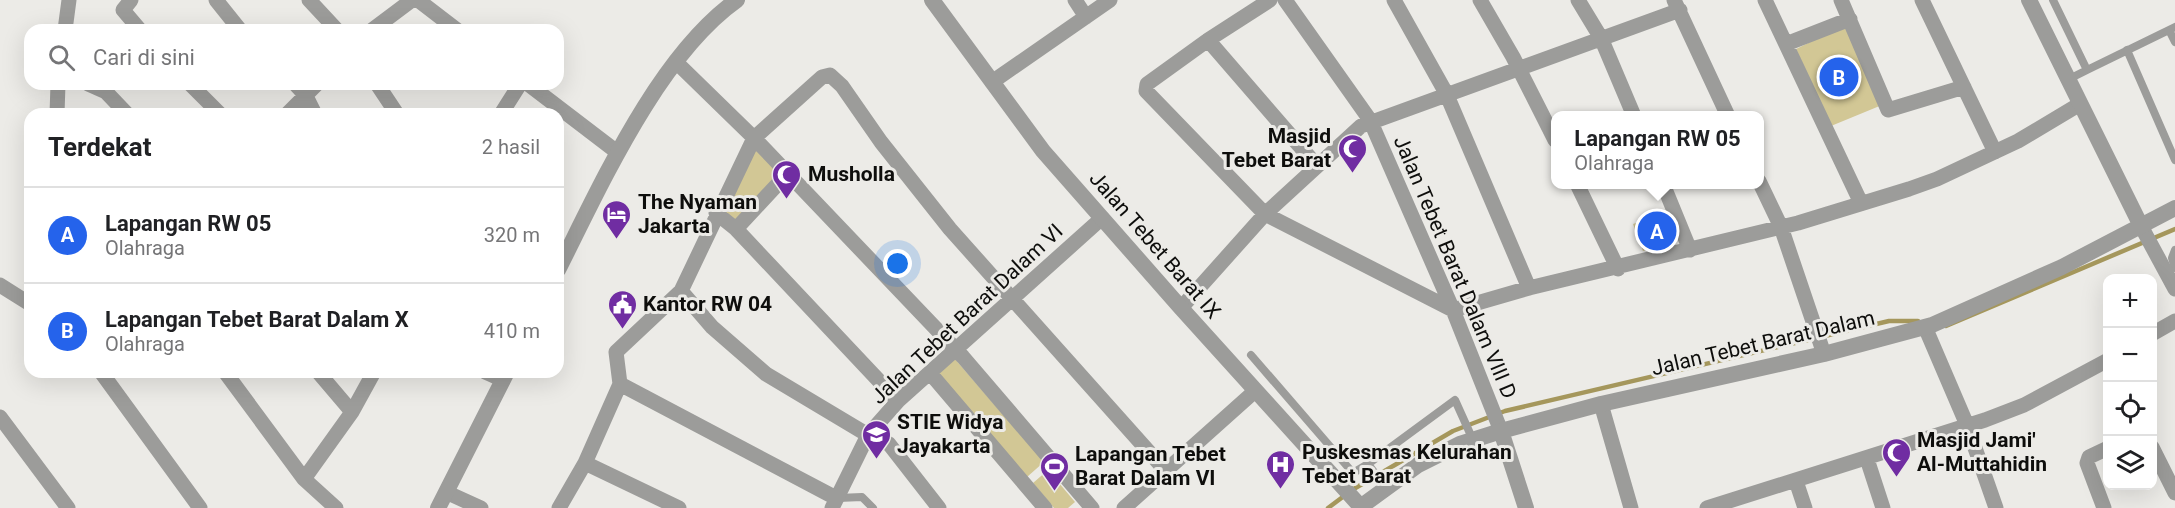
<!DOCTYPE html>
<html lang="id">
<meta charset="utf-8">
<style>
:root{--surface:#fff;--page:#f2f2f2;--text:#202124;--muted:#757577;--line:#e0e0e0;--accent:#2563eb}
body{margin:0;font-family:Roboto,sans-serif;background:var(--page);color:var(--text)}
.controls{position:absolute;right:18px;bottom:18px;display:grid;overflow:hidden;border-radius:12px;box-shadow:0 6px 24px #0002}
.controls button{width:54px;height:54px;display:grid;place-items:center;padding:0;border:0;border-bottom:2px solid var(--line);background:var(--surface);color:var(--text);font:30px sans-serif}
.you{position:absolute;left:898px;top:264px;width:21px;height:21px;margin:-15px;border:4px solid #fff;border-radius:50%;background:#1a73e8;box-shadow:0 0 0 9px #1a73e833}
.badge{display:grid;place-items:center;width:39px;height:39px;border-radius:50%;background:var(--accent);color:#fff;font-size:20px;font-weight:700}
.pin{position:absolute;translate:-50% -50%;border:3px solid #fff;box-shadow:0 2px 6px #0006}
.popup{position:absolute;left:1551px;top:111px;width:213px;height:78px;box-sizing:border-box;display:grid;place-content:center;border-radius:12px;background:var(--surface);filter:drop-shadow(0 2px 4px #0005);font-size:20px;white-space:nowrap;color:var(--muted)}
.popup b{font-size:22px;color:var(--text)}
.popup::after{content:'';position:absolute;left:50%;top:100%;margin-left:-12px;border:12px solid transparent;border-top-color:var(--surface)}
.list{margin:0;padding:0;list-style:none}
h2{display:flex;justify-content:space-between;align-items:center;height:78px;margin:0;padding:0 24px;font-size:26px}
h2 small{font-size:20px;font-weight:400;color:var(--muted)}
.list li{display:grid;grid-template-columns:39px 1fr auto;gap:18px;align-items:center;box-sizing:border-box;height:96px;padding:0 24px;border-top:2px solid var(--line)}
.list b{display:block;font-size:22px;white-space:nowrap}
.list p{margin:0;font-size:20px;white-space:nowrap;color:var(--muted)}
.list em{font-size:20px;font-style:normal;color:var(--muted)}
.icon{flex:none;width:33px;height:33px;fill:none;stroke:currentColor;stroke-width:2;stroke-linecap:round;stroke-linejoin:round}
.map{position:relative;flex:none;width:2175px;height:508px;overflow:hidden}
.search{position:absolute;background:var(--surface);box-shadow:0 6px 24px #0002;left:24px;top:24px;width:540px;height:66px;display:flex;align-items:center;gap:15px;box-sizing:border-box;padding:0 21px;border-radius:18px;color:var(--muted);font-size:22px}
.panel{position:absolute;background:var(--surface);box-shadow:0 6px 24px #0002;left:24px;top:108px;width:540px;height:270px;border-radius:18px}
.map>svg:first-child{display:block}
.green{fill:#d2c795}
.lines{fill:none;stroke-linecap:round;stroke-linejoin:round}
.stream{stroke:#a5975c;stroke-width:4.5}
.service{stroke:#9c9c9a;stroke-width:8}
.minor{stroke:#9c9c9a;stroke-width:15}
.tertiary{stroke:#9c9c9a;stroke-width:16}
.labels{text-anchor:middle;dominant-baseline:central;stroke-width:6;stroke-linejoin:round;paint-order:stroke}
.poi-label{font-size:21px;font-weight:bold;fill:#0e0e0c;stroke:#ecebe7;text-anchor:start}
.street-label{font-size:21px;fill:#0e0e0c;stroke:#ecebe7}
</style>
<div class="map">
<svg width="2175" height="508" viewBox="0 0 2175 508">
<rect width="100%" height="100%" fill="#ecebe7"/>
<path class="green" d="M1847 24 1882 105 1831 126 1796 49Z
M755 144 780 172 736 223 718 211Z
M1671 211 1680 237 1643 251 1633 224Z
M955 359 1044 462 1027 477 938 374Z
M1048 470 1075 502 1068 508H1054L1033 483Z"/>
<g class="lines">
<path class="stream" d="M1946 326 2175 229
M1328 508 1352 490 1453 431 1505 411 1889 321H1918"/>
<path class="service" d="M2053 0 2087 70 2067 80
M2169 30 2175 42
M2127 50 2175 160
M2087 70 2175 27
M2175 250 2172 258 2175 268
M1251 355 1353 473 1368 464
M1386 488 1368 464 1455 400 1473 440
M838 498 862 497 873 508"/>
<path class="minor" d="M131 0 123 10 140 30
M216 0 240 30
M309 0 337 30
M418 0 457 30
M1075 0 1086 17
M1270 0 1208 40 1147 84 1146 91 1265 214 1453 310 1529 288 1798 223 1909 189 1937 179 2018 141 2080 104
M1285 0 1370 120 1453 310 1501 431
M1394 0 1446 93 1529 288
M1480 0 1513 57 1555 140
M1578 0 1601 38 1634 116
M1674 0 1728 116
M1765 0 1861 203
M1841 0 1888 110 1964 87
M1922 0 1995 152
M65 30 69 0
M372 30 412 0
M1208 40 1317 166
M1786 44 1850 19
M676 62 754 138 963 357 1092 508
M992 82 1110 0
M88 84 106 92 127 114
M190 84 220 114
M295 84 306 96 315 114
M377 84 397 114
M528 84 617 152
M57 114 58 84
M287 114 317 84
M501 114 520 84
M1759 181 1781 227 1824 354
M1577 184 1618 269
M1663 184 1690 250
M716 213 736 229 898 401
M2141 226 2175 289
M736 229 788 173
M0 285 30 304
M681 291 712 327 766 374 868 435 889 444 939 508
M1181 308 1265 214 1361 126 1680 10
M1925 327 1967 425 1996 508
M2152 334 2175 321
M101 372 200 508
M225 372 304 479 336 508
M318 372 352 412
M485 372 503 380
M930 373 1045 508
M620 384 836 498
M1601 404 1631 508
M0 417 68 508
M2152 447 2175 493
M1867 459 1883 508
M585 463 679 508
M304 479 352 412 374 372
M1796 481 1805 508
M448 493 481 508
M559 508 585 463 620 384 616 352 681 291 754 138 822 77 830 75 842 86 881 142 950 229 1166 471
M832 508 868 435 898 401 1102 218
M1124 508 1255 391
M1707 508 1985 420 2024 405 2108 360
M2104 508 2087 463 2089 457 2108 448"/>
<path class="tertiary" d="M932 0 1043 151 1181 308 1361 507
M2029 0 2141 226
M558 270C601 185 658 56 737 0
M1501 431 1526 508
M438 508 507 372
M1359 508 1418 465 1460 444 1501 431 1601 404 1824 354 1932 325 2062 267 2175 208"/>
</g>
<defs>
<symbol id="mosque-pin" viewBox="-11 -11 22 30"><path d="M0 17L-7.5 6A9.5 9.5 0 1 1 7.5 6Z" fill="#702da2" stroke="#ecebe7"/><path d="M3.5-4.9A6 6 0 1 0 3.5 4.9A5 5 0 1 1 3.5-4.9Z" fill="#fff"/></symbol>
<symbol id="hotel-pin" viewBox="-11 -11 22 30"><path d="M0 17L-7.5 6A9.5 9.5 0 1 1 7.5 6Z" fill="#702da2" stroke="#ecebe7"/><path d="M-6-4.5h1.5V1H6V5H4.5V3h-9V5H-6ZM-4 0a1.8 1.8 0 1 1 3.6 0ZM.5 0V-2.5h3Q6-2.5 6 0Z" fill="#fff"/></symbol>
<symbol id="civic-pin" viewBox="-11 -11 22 30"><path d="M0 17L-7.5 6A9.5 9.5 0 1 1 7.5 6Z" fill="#702da2" stroke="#ecebe7"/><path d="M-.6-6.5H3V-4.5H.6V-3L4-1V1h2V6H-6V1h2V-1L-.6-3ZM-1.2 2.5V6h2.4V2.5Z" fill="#fff"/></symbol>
<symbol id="university-pin" viewBox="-11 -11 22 30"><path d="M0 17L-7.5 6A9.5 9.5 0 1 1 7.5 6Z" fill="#702da2" stroke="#ecebe7"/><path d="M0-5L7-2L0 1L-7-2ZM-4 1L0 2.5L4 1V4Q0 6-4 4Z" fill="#fff"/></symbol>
<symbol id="hospital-pin" viewBox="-11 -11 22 30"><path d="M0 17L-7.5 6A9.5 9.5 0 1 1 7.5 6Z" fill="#702da2" stroke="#ecebe7"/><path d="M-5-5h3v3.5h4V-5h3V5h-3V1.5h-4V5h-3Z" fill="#fff"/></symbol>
<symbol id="stadium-pin" viewBox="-11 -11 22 30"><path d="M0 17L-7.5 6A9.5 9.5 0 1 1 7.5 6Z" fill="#702da2" stroke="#ecebe7"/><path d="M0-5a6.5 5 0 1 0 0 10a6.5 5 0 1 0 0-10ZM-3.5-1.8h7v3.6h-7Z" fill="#fff"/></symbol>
</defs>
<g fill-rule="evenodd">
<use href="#mosque-pin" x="1336" y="132" width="33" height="45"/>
<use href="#mosque-pin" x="770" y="158" width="33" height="45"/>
<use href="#hotel-pin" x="600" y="198" width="33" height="45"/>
<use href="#civic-pin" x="606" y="288" width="33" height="45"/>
<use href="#university-pin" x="860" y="418" width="33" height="45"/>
<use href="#mosque-pin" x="1880" y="436" width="33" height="45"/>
<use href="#hospital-pin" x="1264" y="448" width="33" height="45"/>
<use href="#stadium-pin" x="1038" y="450" width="33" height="45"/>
</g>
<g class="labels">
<g class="poi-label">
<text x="1331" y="136" text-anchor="end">Masjid<tspan x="1331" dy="24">Tebet Barat</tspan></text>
<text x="808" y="174">Musholla</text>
<text x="638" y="202">The Nyaman<tspan x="638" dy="24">Jakarta</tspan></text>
<text x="643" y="304">Kantor RW 04</text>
<text x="897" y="422">STIE Widya<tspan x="897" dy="24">Jayakarta</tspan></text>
<text x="1917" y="440">Masjid Jami'<tspan x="1917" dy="24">Al-Muttahidin</tspan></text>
<text x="1302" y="452">Puskesmas Kelurahan<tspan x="1302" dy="24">Tebet Barat</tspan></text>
<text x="1075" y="454">Lapangan Tebet<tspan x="1075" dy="24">Barat Dalam VI</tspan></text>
</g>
<g class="street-label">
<text transform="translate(1155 245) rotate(49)">Jalan Tebet Barat IX</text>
<text transform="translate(1455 267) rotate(67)">Jalan Tebet Barat Dalam VIII D</text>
<text transform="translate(967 314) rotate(-43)">Jalan Tebet Barat Dalam VI</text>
<text transform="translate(1763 343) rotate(-13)">Jalan Tebet Barat Dalam</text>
</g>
</g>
</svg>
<div class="controls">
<button>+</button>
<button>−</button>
<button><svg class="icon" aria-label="locate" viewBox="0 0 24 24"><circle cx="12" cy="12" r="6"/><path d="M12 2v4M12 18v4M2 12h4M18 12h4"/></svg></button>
<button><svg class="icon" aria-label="layers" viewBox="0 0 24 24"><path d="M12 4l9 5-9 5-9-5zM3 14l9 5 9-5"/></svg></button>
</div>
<div class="you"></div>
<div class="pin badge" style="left:1657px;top:231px">A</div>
<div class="popup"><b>Lapangan RW 05</b>Olahraga</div>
<div class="pin badge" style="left:1839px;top:77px">B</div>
<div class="search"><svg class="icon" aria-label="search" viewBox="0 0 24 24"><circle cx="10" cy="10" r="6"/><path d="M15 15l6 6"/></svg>Cari di sini</div>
<section class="panel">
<h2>Terdekat<small>2 hasil</small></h2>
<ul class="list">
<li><span class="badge">A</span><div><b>Lapangan RW 05</b><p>Olahraga</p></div><em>320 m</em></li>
<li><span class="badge">B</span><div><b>Lapangan Tebet Barat Dalam X</b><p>Olahraga</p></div><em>410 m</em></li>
</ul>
</section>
</div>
